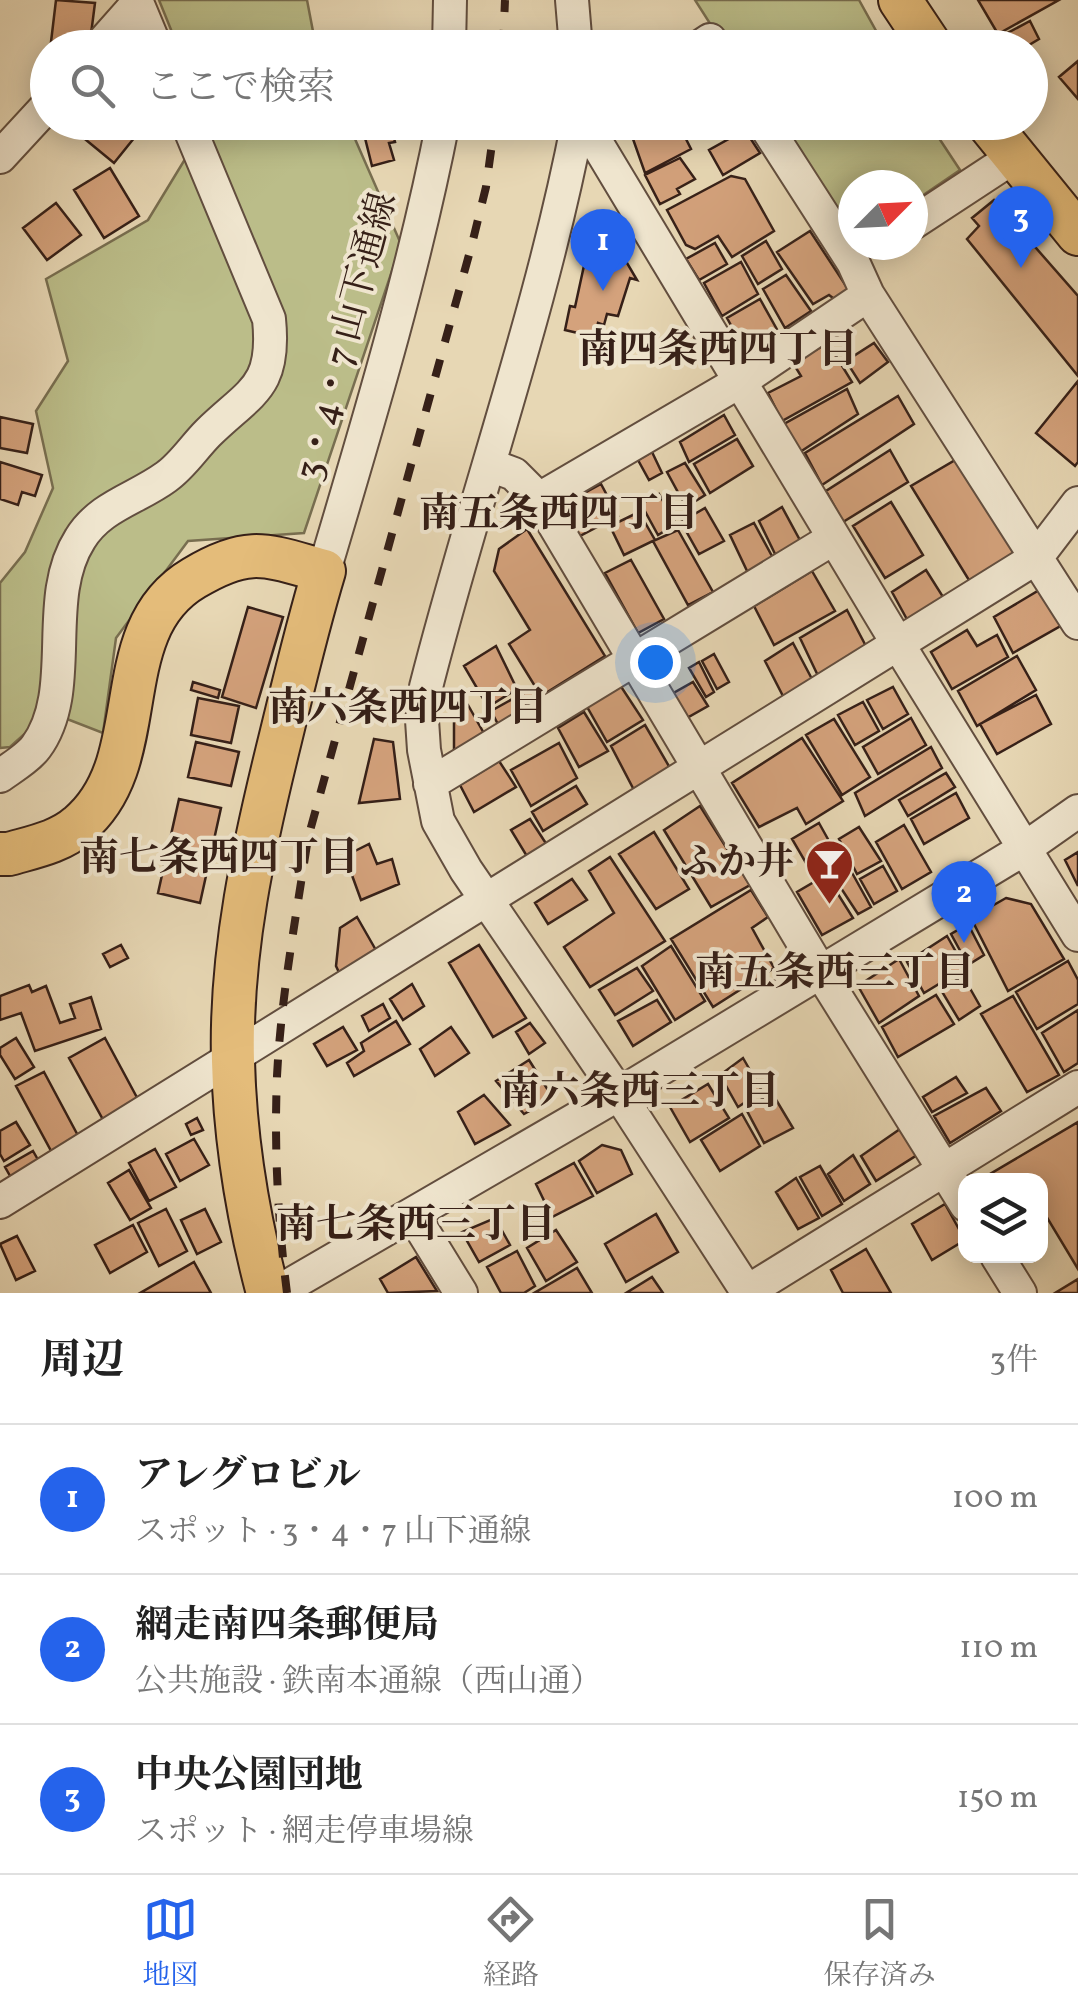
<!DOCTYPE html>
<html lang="ja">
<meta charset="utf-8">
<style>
:root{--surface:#fff;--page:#f2f2f2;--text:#222;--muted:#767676;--line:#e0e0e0;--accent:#2563eb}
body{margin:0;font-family:Vollkorn,"Noto Serif JP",serif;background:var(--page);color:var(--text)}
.controls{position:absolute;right:30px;bottom:30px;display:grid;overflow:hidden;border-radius:20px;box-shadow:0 5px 25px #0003}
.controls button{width:90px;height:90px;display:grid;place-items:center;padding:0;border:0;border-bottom:2px solid var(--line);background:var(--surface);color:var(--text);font:50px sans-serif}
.compass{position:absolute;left:838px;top:170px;width:90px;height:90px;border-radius:50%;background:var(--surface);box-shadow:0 5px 25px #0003;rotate:66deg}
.you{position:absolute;left:655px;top:662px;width:35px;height:35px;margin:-25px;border:8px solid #fff;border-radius:50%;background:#1a73e8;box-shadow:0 0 0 15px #1a73e833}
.badge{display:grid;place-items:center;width:65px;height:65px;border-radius:50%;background:var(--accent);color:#fff;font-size:32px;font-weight:700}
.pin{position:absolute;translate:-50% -82px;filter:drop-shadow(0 2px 5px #0008)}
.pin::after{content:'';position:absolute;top:52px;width:35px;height:30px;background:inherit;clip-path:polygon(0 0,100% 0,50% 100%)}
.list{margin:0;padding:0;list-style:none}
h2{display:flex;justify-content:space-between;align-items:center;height:130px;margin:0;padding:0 40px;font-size:42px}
h2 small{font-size:32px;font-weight:400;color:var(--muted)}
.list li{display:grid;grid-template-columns:65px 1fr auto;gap:30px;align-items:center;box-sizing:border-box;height:150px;padding:0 40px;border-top:2px solid var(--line)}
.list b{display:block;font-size:38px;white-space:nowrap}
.list p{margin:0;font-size:32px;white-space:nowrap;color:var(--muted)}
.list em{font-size:32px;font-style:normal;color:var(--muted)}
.icon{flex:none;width:55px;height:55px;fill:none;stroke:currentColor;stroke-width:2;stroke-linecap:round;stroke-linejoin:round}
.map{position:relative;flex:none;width:1078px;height:1293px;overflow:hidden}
.search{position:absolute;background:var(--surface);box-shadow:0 5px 25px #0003;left:30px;right:30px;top:30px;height:110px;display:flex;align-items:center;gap:25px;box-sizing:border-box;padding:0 35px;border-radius:55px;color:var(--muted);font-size:38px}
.sheet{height:580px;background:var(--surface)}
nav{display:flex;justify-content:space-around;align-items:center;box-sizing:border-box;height:140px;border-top:2px solid var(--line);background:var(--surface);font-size:28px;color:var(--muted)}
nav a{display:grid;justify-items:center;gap:5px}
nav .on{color:var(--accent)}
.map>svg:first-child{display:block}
.green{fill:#bbbd89;stroke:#786e50;stroke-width:2.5}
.building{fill:#d4a27c;stroke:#362018;stroke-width:2.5}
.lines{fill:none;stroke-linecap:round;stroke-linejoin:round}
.minor-casing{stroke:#624e3f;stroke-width:36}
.major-casing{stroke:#362018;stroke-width:46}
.minor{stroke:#efe5ce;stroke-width:32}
.major{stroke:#e4bc7a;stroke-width:42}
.rail{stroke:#362018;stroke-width:8;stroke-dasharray:18 18;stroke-linecap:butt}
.labels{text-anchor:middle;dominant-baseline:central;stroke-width:8;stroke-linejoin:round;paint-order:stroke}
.street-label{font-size:38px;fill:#362018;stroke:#efe5ce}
.poi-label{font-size:38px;font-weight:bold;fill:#362018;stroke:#efe5ce;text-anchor:end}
.neighbourhood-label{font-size:40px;font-weight:bold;fill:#362018;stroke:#efe5ce}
</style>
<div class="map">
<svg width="1078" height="1293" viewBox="0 0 1078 1293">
<rect width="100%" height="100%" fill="#e7d7b4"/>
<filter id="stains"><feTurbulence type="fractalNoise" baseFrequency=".002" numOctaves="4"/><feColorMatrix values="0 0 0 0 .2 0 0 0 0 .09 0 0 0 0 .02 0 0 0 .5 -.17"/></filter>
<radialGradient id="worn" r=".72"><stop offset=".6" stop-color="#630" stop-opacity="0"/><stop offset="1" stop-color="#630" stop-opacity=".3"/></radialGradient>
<path class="green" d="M159 0H307L316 47H178Z
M695 0H859L885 47H725Z
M207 123H348L401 244 304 533 188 541 116 638 103 733 49 712 10 747 0 748V583L25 552 53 488 36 411 68 361 46 279 148 220Z
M771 123H929L960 170 913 202V185H853V235Z"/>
<path class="building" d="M56 0 95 3 90 42 81 41V46L51 42Z
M978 0H1059L998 34Z
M1030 21 1039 39 1024 48 985 45Z
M1078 61V99L1059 77Z
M90 122H147L114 163 80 135Z
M361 122H390L395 142 389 143 394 160 372 166Z
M627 122H685L687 127 696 123 698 128 684 135 691 149 645 173Z
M745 130 760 153 723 175 709 150Z
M680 158 695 179 677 189 680 194 660 204 645 175Z
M110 168 139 216 104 238 74 190Z
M731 176 745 179 774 231 732 257 718 236 695 249 686 245 667 210Z
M994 200 1078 296V376L967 239 979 226 972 218Z
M56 203 81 235 47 260 23 228Z
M810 231 850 292 837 301 829 295 813 304 777 252Z
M610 234 637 280 630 278 618 316 607 314 604 325 598 323 595 337 565 330 570 306 575 307 590 238Z
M766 241 782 269 758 284 742 256Z
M715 243 727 264 699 280 686 259Z
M741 262 758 294 722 316 704 283Z
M786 275 811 311 785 328 763 289Z
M760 299 779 333 747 354 727 318Z
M828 343 852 382 782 421 768 393 801 376 793 363Z
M874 343 888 362 860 383 846 361Z
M1078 381V462L1075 466 1036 433Z
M847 389 858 414 800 452 784 424Z
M898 396 914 424 822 485 805 453Z
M724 415 735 435 689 462 680 442Z
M0 417 33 424 27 453 0 448Z
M737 439 753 466 710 493 694 464Z
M890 450 908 482 843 522 826 491Z
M652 452 662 473 649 480 638 460Z
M957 459 1017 556 972 585 911 486Z
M0 462 42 475 35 496 22 492 18 505 0 499Z
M685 463 705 495 686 507 667 472Z
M601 484 618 516 576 538 559 507Z
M659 494 676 524 658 535 641 504Z
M891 502 923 555 885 578 853 526Z
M782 507 802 544 777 558 759 521Z
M705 508 724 541 699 554 681 522Z
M639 512 655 540 624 555 610 526Z
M754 523 773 558 748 573 730 535Z
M527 529 605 656 541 696 509 644 530 630 494 571 499 549Z
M678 530 713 592 688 605 653 541Z
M631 560 664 619 638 633 605 573Z
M926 570 945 600 909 623 892 592Z
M812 571 835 611 774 645 754 606Z
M1041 589 1064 624 1013 653 994 617Z
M248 607 283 617 256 708 222 697Z
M847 610 868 650 820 680 800 638Z
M967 630 977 646 997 635 1008 657 952 689 931 652Z
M793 643 813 681 784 698 765 661Z
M496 646 517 689 488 707 464 666Z
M714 654 729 682 717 689 702 661Z
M1017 656 1036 690 977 726 958 691Z
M699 662 714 692 706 697 689 668Z
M193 682 220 690 218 698 191 690Z
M693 682 708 706 685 719 670 695Z
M620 685 643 720 607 742 586 705Z
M893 687 908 714 883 729 867 700Z
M532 689 540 701 529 709 521 695Z
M1036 695 1051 724 997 754 980 724Z
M516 697 524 712 500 728 491 711Z
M198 698 239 706 231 743 191 735Z
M863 702 879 731 855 745 838 715Z
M468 705 486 737 454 755V710Z
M584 712 608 751 579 767 558 728Z
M911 718 926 745 878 774 863 747Z
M834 719 870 777 842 795 806 735Z
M645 725 670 768 634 790 611 746Z
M802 738 843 801 806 824 797 808 759 827 732 783Z
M374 739 393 742 400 799 359 803Z
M196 742 239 752 231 786 188 777Z
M559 743 577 778 531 806 511 770Z
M931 747 942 768 865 816 855 793Z
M499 761 516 787 474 812 460 785Z
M946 773 955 787 908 816 899 800Z
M576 786 587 804 543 831 532 812Z
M956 793 969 818 924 844 911 819Z
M179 799 221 808 200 903 158 893Z
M700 806 750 885 711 907 664 830Z
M530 819 547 845 528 858 511 830Z
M819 823 839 859 813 875 792 839Z
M904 825 931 872 902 889 876 842Z
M859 827 881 861 857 874 839 839Z
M654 832 689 889 656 909 619 854Z
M369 844 377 864 392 859 399 884 361 900 345 856Z
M1078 852V886L1065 860Z
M610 857 665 941 590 987 564 947 614 913 589 871Z
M883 866 897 891 874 904 860 879Z
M851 871 871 907 858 914 835 879Z
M826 875 853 918 822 935 797 892Z
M572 879 587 900 548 924 535 903Z
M751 890 768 917 752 928 774 968 713 1007 671 939Z
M1006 898 1031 904 1064 959 1008 991 971 918Z
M357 917 381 959 343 981 336 966 340 928Z
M968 924 984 955 968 965 951 934Z
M947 936 965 968 924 993 907 962Z
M121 945 128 958 110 967 103 954Z
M479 945 526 1018 493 1037 449 963Z
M671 946 705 1001 675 1020 642 966Z
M899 959 919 996 879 1023 858 986Z
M1068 961 1078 980V1004L1037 1029 1016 992Z
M637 968 653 991 615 1015 599 990Z
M963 976 980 1006 959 1020 941 990Z
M412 984 424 1006 403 1020 390 999Z
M29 985 32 992 46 986 60 1023 75 1018 70 1004 91 997 101 1029 35 1051 21 1013 0 1020V996Z
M936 995 954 1024 898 1057 882 1027Z
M1013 996 1059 1075 1027 1092 981 1014Z
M657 1000 671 1022 633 1046 618 1021Z
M383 1004 390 1018 369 1031 362 1016Z
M1078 1010V1063L1064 1072 1042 1033Z
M396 1021 410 1044 354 1076 347 1063 364 1051 361 1043Z
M530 1023 545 1043 529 1054 516 1032Z
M343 1027 357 1050 327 1066 314 1044Z
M451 1027 469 1053 435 1076 420 1049Z
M16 1038 34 1067 15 1079 0 1055V1048Z
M105 1038 141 1105 106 1125 69 1058Z
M743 1058 762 1091 738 1107 720 1075Z
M529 1060 553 1098 524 1114 496 1081Z
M44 1072 83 1145 56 1160 16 1086Z
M956 1077 967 1093 932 1112 923 1097Z
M708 1084 729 1118 690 1142 670 1107Z
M986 1088 1001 1111 950 1143 934 1116Z
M772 1093 793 1128 764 1143 746 1109Z
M484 1095 510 1125 475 1144 458 1112Z
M742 1114 760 1146 720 1171 701 1140Z
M197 1118 203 1130 191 1135 186 1124Z
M16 1122 30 1145 4 1161 0 1154V1131Z
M1078 1122V1269L1040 1206V1180H987L985 1177Z
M900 1129 917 1155 876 1181 861 1156Z
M194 1139 209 1165 180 1181 166 1154Z
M602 1145 621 1150 632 1174 597 1193 579 1161Z
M155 1149 176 1187 149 1201 129 1163Z
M33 1151 41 1165 13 1181 5 1167Z
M853 1155 870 1184 844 1201 828 1174Z
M574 1163 593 1196 552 1217 536 1184Z
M820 1166 842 1204 822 1216 800 1177Z
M129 1170 151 1208 130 1220 108 1183Z
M796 1178 819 1218 798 1229 776 1192Z
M945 1204 965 1240 932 1260 912 1224Z
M166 1209 187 1251 159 1266 138 1223Z
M205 1209 221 1242 197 1254 181 1220Z
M656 1214 678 1252 626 1282 605 1244Z
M495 1218 510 1245 479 1262 462 1232Z
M133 1225 147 1252 110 1273 95 1245Z
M556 1230 577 1262 546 1281 527 1248Z
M17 1236 35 1271 16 1280 0 1244Z
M866 1249 891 1293H843L831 1270Z
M517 1251 535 1286 524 1293H501L487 1267Z
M416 1257 437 1291 388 1293 380 1279Z
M194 1262 211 1293H140Z
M577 1268 592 1293H534Z
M652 1277 663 1293H626Z
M1078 1279V1293H1055Z"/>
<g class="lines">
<defs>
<path id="minor" d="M136 0 156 48
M572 0 576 48
M98 48 137 4
M449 48 450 0
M698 48 710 40 715 48
M578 122C541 314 474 498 426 687L422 720 424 750 438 821 466 870 619 1094 748 1293
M584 122 898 644 1078 935
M763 122 853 262 868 295 1078 623
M0 157 48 105
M913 223 1015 156
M490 465 514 474 539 499 820 971 966 1205
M539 499 739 382 868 295
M324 571C368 423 413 275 443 122
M0 776C11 768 28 758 36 747 78 690 41 600 80 539 100 506 136 499 166 477 182 466 194 447 208 433 251 391 276 388 269 319L187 122
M430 784 834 538
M0 1202 1036 558 1078 503
M413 1215 461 1293
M997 1256 1020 1293
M276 1293 619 1094 1024 849 1078 811
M745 1293 1078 1087"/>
<path id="major" d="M900 0 932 48
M987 122 1078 234
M0 854H9C33 847 60 842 79 825 156 760 104 631 194 578 249 545 266 555 324 571 307 627 294 683 280 740 254 845 230 952 233 1061 235 1139 248 1218 268 1293"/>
</defs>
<use href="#minor" class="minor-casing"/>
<use href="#major" class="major-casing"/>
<use href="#minor" class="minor"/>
<use href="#major" class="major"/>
<path class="rail" d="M503 48 505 0
M287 1293C278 1222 274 1148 277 1076 281 997 296 917 308 838L472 244 486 187 495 122"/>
</g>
<defs>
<symbol id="bar-pin" viewBox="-11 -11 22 30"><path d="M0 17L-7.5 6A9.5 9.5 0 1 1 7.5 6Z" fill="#8f2418" stroke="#efe5ce"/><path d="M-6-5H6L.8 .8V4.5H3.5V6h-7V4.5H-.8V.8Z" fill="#fff"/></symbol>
</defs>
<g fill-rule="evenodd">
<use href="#bar-pin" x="802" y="836" width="55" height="75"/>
</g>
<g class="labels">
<g class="street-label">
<text transform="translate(348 337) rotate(-75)">3・4・7 山下通線</text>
</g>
<g class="poi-label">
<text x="794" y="864">ふか井</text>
</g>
<g class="neighbourhood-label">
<text x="718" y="352">南四条西四丁目</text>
<text x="559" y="516">南五条西四丁目</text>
<text x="408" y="710">南六条西四丁目</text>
<text x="219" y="860">南七条西四丁目</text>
<text x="835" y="975">南五条西三丁目</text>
<text x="640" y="1094">南六条西三丁目</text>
<text x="416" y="1227">南七条西三丁目</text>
</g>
</g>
<rect width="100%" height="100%" filter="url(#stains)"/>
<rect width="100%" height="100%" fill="url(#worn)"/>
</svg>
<div class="controls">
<button><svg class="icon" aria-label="layers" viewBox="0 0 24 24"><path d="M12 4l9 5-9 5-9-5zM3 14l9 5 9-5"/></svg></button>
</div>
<svg class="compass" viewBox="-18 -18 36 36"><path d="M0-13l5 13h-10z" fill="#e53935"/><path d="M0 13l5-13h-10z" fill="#767676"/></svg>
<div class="you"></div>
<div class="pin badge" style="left:603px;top:291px">1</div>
<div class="pin badge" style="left:964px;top:943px">2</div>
<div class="pin badge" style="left:1021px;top:268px">3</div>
<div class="search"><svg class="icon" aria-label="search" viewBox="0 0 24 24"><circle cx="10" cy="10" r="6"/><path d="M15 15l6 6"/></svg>ここで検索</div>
</div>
<section class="sheet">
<h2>周辺<small>3件</small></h2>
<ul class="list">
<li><span class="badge">1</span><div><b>アレグロビル</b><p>スポット · 3・4・7 山下通線</p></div><em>100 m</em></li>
<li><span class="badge">2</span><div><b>網走南四条郵便局</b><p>公共施設 · 鉄南本通線（西山通）</p></div><em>110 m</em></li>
<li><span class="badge">3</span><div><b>中央公園団地</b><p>スポット · 網走停車場線</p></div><em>150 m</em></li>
</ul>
</section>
<nav>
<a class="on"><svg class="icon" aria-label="map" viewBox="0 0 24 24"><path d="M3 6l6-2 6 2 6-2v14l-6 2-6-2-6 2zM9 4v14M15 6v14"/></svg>地図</a>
<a><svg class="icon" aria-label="directions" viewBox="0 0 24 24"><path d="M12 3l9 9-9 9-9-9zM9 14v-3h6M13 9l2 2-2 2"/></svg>経路</a>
<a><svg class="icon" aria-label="saved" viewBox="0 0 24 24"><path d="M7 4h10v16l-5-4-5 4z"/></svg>保存済み</a>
</nav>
